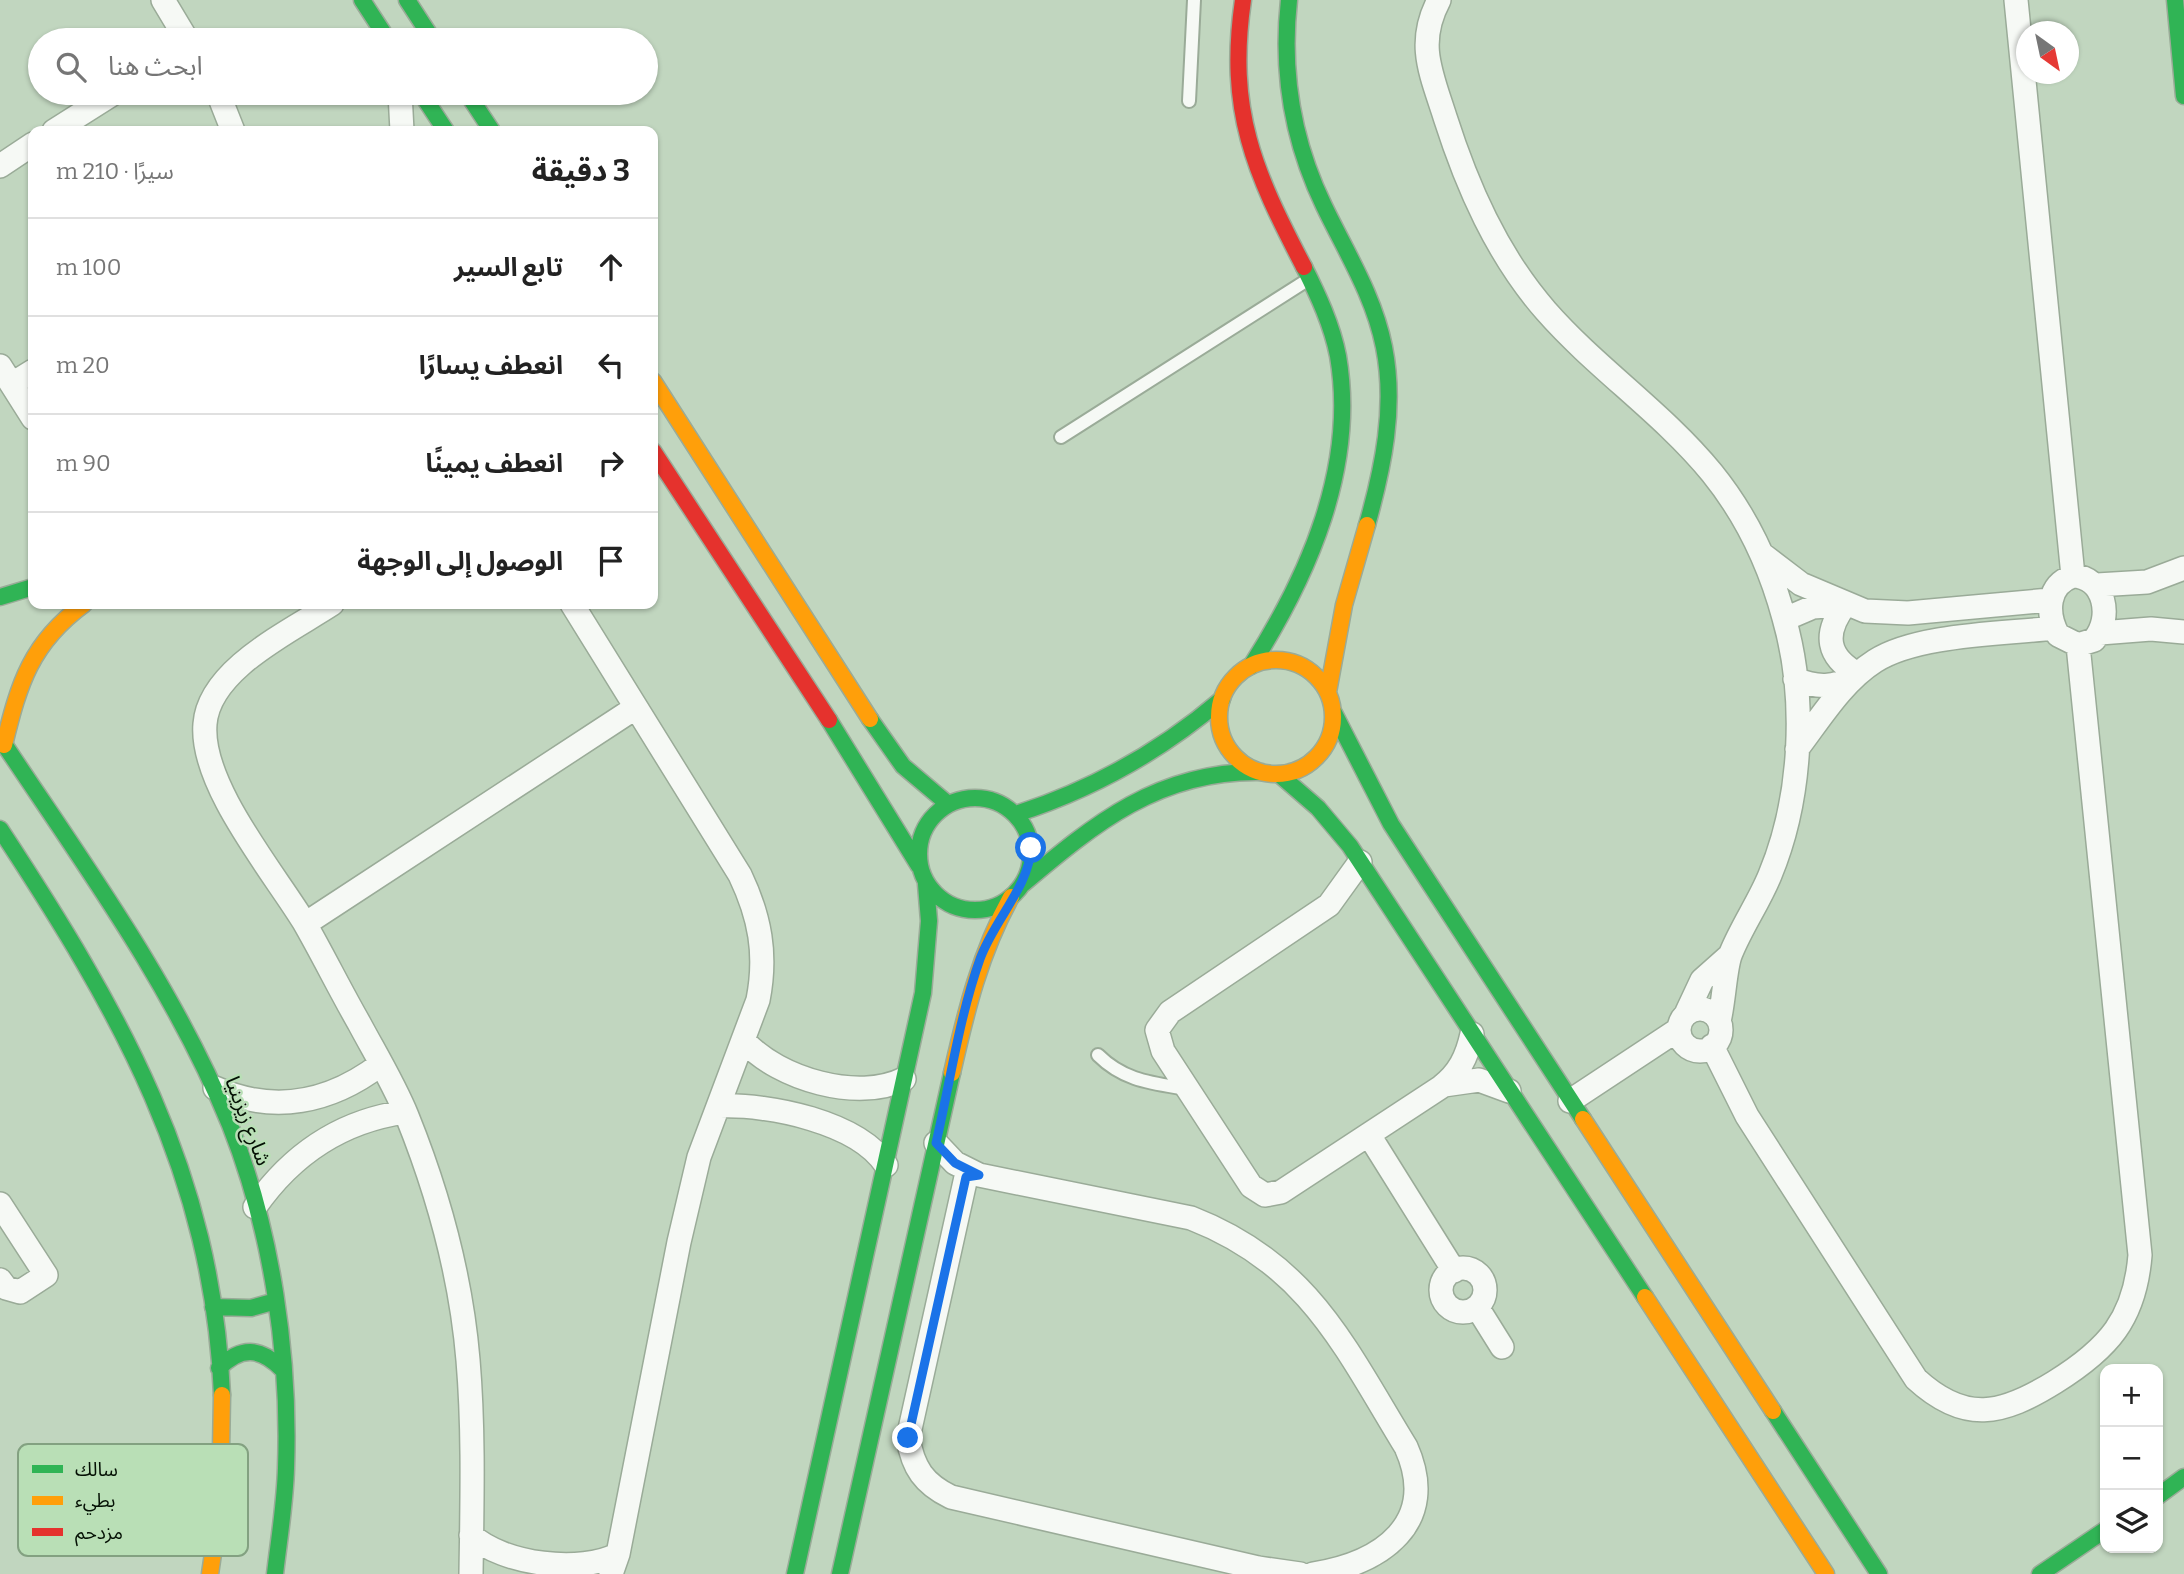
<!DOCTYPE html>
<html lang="ar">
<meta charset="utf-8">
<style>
:root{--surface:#fff;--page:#f6f6f6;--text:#222;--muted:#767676;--line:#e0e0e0}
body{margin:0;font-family:Bitter,"Noto Sans Arabic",serif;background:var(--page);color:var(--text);direction:rtl}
.controls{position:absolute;right:21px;bottom:21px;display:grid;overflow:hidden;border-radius:14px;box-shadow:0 2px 5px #0004}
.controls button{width:63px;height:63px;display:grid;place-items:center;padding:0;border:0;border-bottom:2px solid var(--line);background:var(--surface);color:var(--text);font:35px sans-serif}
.compass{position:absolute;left:2016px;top:21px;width:63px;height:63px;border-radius:50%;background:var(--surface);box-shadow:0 2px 5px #0004;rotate:147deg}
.stop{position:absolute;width:21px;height:21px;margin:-16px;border:5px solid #1a73e8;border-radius:50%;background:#fff}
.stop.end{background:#1a73e8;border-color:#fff;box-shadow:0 2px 7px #0008}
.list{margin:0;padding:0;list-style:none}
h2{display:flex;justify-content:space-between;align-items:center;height:91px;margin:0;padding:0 28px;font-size:30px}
h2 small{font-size:23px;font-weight:400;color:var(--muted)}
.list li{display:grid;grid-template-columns:46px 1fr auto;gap:21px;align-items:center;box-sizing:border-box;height:98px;padding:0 28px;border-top:2px solid var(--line)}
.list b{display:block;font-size:26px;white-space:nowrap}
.list em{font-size:23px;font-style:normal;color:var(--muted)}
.icon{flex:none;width:38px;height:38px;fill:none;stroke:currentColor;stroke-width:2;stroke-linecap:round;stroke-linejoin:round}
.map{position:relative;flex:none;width:2184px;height:1574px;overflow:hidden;direction:ltr}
.search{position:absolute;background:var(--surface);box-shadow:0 2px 5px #0004;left:28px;top:28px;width:630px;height:77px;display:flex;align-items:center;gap:18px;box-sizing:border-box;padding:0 24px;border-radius:38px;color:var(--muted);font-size:26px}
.panel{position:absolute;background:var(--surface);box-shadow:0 2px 5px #0004;left:28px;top:126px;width:630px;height:483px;border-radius:14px;direction:rtl}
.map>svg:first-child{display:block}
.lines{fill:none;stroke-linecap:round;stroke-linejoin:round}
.lane-casing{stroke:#9aab98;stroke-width:16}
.street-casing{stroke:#9aab98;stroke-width:26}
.fast-casing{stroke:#9aab98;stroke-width:19}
.slow-casing{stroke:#9aab98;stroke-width:19}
.jam-casing{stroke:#9aab98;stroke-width:19}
.lane{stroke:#f6f9f5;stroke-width:12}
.street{stroke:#f6f9f5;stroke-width:23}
.fast{stroke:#30b455;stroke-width:16}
.slow{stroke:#ff9f0a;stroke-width:16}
.jam{stroke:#e5322d;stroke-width:16}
.route{stroke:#1a73e8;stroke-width:9}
.labels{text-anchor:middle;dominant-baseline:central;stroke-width:5;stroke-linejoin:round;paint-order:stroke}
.street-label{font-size:21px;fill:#041004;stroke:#b9dfb6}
.key{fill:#b9dfb6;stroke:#83a181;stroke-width:2}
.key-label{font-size:19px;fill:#041004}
</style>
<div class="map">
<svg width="2184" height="1574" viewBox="0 0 2184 1574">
<rect width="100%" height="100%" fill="#c1d6bf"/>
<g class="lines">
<defs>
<path id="lane" d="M1189 101 1194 0
M1061 437 1309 279
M1098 1055C1124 1081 1152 1083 1187 1089"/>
<path id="street" d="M163 0 187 40
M1439 0C1416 43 1431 73 1445 117 1467 186 1497 255 1546 311 1597 369 1663 413 1712 473 1746 515 1770 566 1784 618 1807 698 1802 798 1770 875 1759 902 1742 926 1731 953 1725 966 1724 1002 1719 1021
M2016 0 2073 576
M218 93 233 131
M400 93 402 131
M54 131 114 93
M0 166 33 144
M0 366 33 418
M12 384 33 371
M1763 555 1801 584 1865 611 1908 613 2050 600
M2073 576C2105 577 2113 618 2094 640L2078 645 2058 635C2046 613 2047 585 2073 576Z
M2097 585 2147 582 2184 568
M332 604C291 631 209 669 205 724 200 784 272 870 304 922 323 955 340 990 359 1023 375 1053 394 1084 407 1116 438 1193 461 1277 468 1360 474 1431 472 1503 471 1574
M572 604 740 875C760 917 767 954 758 1000L699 1157 679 1242 618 1554 611 1574
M1845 605C1823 634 1827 657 1858 674
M1785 619 1813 607 1841 605
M2100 633 2151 629 2184 632
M1795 679C1817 688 1834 688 1855 676
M1797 749C1820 719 1842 682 1875 661 1917 634 2003 634 2054 628
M1360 862 1329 905 1170 1012 1157 1030 1163 1051 1251 1186 1265 1195 1281 1192 1441 1087C1459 1073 1467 1057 1472 1034
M305 924 635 708
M1679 1030a21 21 0 1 1 42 0a21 21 0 1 1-42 0Z
M1687 1012 1702 980 1729 956
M745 1042C779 1079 858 1102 904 1079
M1712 1046 1747 1116 1916 1379C1965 1424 2002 1415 2055 1382 2108 1349 2135 1319 2140 1255L2078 645
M1444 1085 1479 1080 1509 1091
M215 1088C274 1114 330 1103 381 1064
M1570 1101 1679 1029
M720 1106C769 1104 858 1122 886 1165
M1369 1135 1454 1271
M936 1143 955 1163 979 1175 1191 1218C1309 1264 1344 1346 1406 1447 1440 1523 1382 1563 1313 1574
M966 1177 908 1438C913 1468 924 1484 951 1497L1258 1568 1300 1574
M0 1204 46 1275 20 1292 6 1288 0 1280
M255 1207C292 1154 341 1121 405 1112
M1441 1290a22 22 0 1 1 44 0a22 22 0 1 1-44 0Z
M1477 1307 1502 1347
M471 1535C503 1565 582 1574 618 1554"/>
<path id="fast" d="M362 0 388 40
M407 0 433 40
M1289 0C1281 73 1292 140 1324 206 1346 252 1374 296 1384 347 1396 407 1383 468 1367 525
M2175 0 2184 96
M421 93 446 131
M467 93 492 131
M0 597 33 587
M1251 666C1309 575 1357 466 1338 356 1332 325 1318 295 1304 267
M1334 713 1391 824 1583 1119
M870 719 903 766 948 804
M829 720 919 866
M0 738C83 863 173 985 230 1125 272 1231 290 1355 286 1468 285 1504 279 1539 275 1574
M1280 775 1318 808 1350 846 1645 1297
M919 854a56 56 0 1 1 112 0a56 56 0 1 1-112 0Z
M1016 814C1094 789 1160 752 1222 699
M0 829C119 1010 213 1172 222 1395
M1023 884C1095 823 1159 771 1258 772
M213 1307 251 1308 276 1301
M219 1368C241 1346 260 1347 282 1369
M1773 1411 1879 1574
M2158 1496 2184 1477
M795 1574 923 993 929 921 926 884
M840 1574 952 1073
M2040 1574 2105 1530"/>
<path id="slow" d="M653 381 870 719
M1219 717a57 57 0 1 1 114 0a57 57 0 1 1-114 0Z
M1328 692 1344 605 1367 525
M4 745C19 683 31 643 84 604
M952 1073C966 1011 980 953 1011 897
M1583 1119 1773 1411
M1645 1297 1826 1574
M210 1574 220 1506 222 1395"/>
<path id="jam" d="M1243 0C1227 111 1254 171 1304 267
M653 451 829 720"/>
</defs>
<use href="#lane" class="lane-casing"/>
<use href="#street" class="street-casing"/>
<use href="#fast" class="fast-casing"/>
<use href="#slow" class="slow-casing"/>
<use href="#jam" class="jam-casing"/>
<use href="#lane" class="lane"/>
<use href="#street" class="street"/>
<use href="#fast" class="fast"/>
<use href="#slow" class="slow"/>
<use href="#jam" class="jam"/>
</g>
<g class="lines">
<path class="route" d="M908 1438 966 1177 979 1175 955 1163 936 1143C950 1083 959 1018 980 959 994 920 1029 887 1031 848"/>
</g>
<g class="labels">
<g class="street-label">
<text transform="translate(248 1121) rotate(69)">شارع زيزينيا</text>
</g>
</g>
<rect x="18" y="1444" width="230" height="112" rx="10" class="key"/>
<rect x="32" y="1465" width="31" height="8" fill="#30b455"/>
<rect x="32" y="1496" width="31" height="9" fill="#ff9f0a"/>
<rect x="32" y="1528" width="31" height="8" fill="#e5322d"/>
<g class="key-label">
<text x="75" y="1476">سالك</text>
<text x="75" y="1507">بطيء</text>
<text x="75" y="1539">مزدحم</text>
</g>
</svg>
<div class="controls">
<button>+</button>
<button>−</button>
<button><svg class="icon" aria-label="layers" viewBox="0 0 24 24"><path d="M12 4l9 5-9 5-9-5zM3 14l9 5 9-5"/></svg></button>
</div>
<svg class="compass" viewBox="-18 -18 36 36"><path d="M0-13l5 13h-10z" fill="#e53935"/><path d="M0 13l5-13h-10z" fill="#767676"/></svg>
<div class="stop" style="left:1031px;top:848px"></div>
<div class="stop end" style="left:908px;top:1438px"></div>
<div class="search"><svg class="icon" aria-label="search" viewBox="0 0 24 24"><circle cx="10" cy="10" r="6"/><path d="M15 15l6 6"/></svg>ابحث هنا</div>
<section class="panel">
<h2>3 دقيقة<small>سيرًا · 210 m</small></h2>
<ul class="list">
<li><svg class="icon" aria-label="ahead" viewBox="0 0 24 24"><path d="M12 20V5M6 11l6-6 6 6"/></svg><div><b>تابع السير</b></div><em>100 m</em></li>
<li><svg class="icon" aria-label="left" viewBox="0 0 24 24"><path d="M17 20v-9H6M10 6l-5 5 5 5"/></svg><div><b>انعطف يسارًا</b></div><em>20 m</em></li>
<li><svg class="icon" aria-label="right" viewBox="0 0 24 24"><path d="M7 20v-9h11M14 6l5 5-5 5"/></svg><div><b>انعطف يمينًا</b></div><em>90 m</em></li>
<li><svg class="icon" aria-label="arrive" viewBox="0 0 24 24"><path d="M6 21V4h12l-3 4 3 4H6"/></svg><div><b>الوصول إلى الوجهة</b></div></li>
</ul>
</section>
</div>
